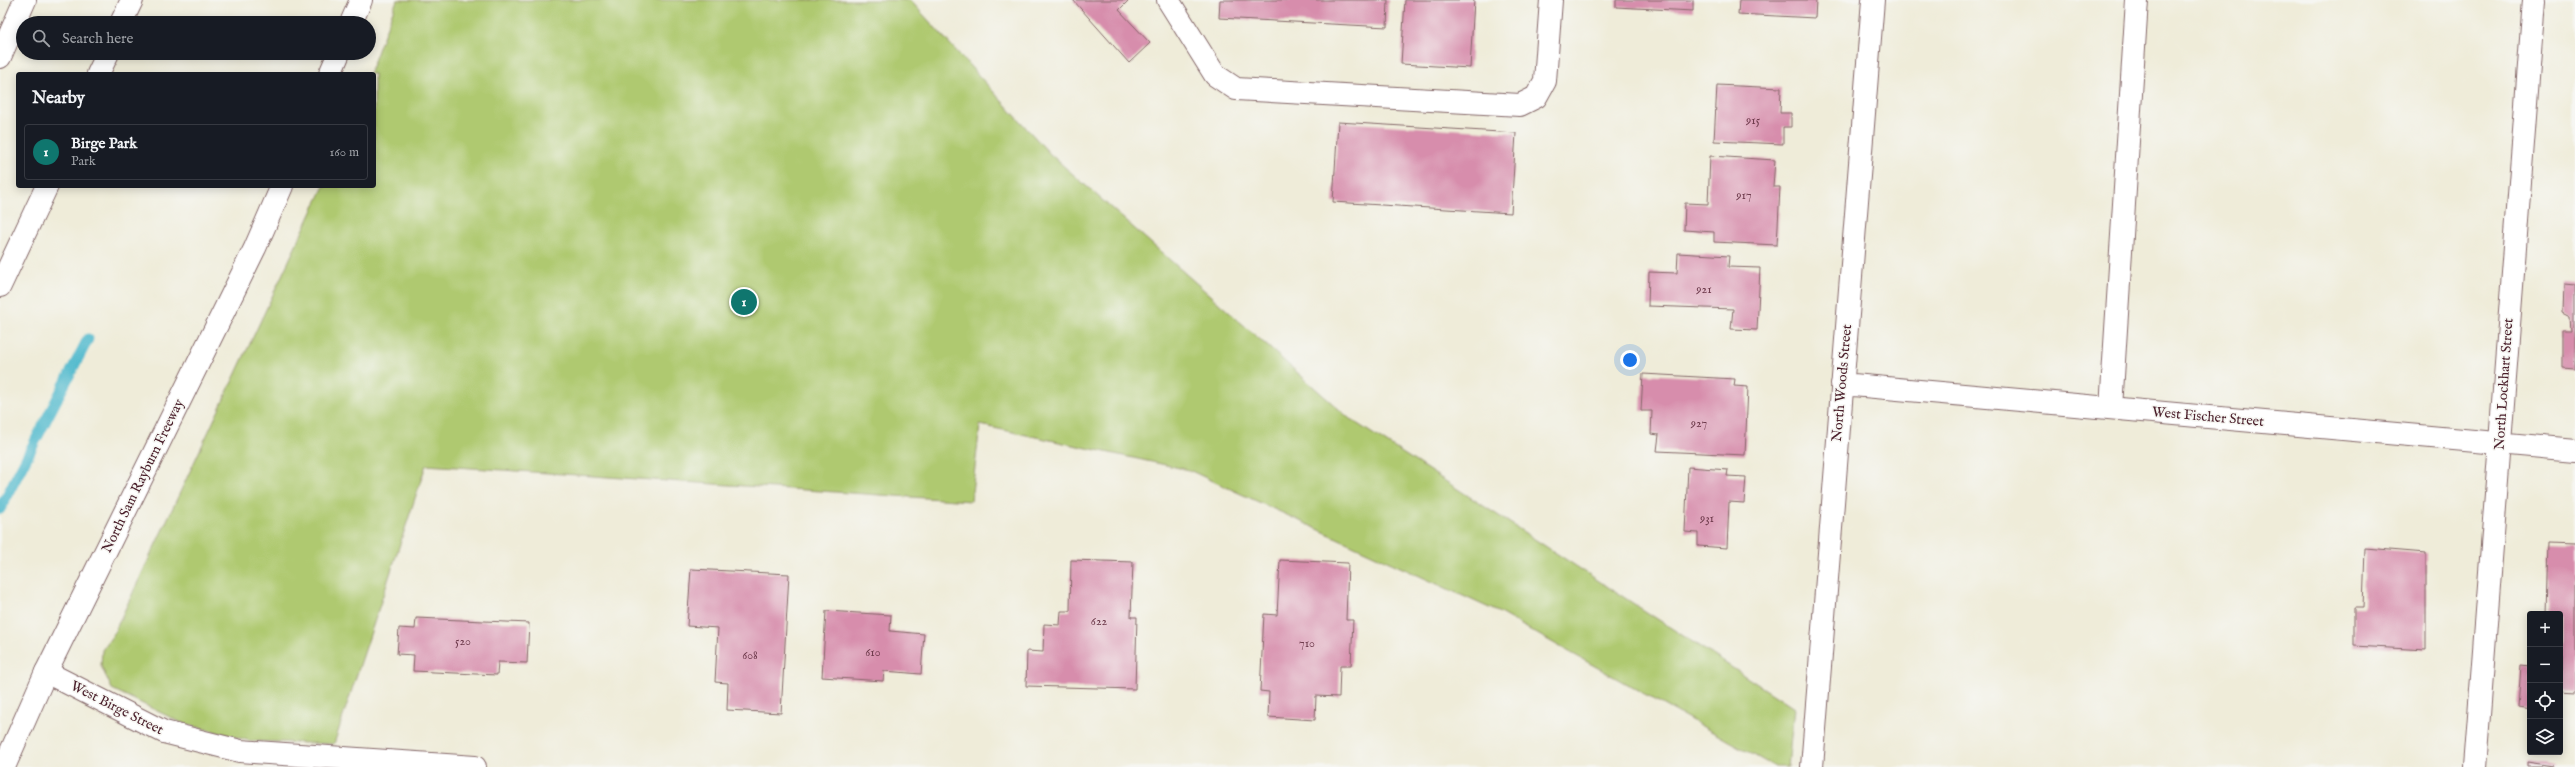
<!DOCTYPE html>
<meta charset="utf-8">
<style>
:root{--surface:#171b24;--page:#242831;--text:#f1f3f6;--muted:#9ea1a6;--line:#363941;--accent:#0f766e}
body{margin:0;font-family:"IM FELL English",serif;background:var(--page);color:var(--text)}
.controls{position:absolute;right:12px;bottom:12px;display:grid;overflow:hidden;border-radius:4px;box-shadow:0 2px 10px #0003}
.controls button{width:36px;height:36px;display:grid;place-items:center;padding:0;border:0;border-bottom:1px solid var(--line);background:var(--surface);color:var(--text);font:20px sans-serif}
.you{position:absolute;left:1630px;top:360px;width:14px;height:14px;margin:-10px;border:3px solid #fff;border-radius:50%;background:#1a73e8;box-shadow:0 0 0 6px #1a73e833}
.badge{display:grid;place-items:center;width:26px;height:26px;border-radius:50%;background:var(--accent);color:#fff;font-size:13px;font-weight:700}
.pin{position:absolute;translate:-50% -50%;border:2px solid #fff;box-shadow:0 1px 4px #0006}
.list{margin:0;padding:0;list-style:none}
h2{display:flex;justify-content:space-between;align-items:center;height:52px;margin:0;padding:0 16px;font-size:17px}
h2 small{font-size:13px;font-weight:400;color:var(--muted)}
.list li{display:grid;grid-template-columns:26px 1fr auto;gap:12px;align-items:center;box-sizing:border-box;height:56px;margin:0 8px 8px;padding:0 8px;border:1px solid var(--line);border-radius:4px}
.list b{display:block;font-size:15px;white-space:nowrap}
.list p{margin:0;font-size:13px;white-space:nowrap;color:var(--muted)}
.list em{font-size:13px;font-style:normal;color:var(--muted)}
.icon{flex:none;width:22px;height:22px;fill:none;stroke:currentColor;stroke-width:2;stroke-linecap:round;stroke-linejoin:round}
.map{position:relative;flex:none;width:2575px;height:767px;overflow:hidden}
.search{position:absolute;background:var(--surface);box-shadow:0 2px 10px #0003;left:16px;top:16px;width:360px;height:44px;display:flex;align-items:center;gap:10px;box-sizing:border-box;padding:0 14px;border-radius:22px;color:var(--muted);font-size:15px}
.panel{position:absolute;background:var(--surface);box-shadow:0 2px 10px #0003;left:16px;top:72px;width:360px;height:116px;border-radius:4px}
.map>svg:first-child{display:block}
.green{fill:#afc96f;stroke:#7c744d}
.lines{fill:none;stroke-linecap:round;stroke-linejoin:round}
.stream{stroke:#51bacd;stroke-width:11}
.building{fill:#d78dac}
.minor-casing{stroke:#846768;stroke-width:24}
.major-casing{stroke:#846768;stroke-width:24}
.highway-casing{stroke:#846768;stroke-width:24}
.minor{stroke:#fff;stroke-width:22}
.major{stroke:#fff;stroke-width:22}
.highway{stroke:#fff;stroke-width:22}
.labels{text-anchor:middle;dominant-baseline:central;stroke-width:3;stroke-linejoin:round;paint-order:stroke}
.number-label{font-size:12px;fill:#6d3a4b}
.street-label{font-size:14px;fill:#4a1f2b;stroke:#f6f6f2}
</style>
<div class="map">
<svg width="2575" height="767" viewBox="0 0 2575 767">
<rect width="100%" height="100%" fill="#f6f6f2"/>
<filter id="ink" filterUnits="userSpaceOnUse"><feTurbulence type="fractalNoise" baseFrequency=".025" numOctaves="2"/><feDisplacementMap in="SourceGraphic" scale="8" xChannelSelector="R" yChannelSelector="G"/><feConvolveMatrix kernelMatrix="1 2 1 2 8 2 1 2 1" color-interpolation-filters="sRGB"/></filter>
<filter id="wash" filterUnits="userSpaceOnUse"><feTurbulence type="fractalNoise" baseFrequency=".012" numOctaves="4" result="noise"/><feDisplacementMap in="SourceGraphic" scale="16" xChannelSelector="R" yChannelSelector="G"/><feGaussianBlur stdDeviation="0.9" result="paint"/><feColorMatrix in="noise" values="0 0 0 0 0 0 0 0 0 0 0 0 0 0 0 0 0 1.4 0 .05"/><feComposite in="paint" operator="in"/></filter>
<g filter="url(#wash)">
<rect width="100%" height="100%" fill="#efecd9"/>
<path class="green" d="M397 0H910L1050 154 1350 419 1794 708 1788 767H1775L1498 612 1189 470 980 425 971 501 426 465 334 744 251 741 182 723 112 689 101 666 102 650 113 635 324 186H374V74H369Z"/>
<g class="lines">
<path class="stream" d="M0 509 88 339"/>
</g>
<g id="blocks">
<path class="building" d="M1073 0H1129L1119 10 1150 43 1129 63Z
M1220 0H1388L1387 27 1219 18Z
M1405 0H1474L1470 68 1401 64Z
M1616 0H1693V11L1616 7Z
M1739 0H1816L1815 18 1738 14Z
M1717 85 1781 88 1780 113H1791V127H1783V144L1714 141Z
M1338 122 1516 133 1511 213 1333 202Z
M1710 156 1775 160 1773 187H1780L1777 245 1714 242V232L1684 230 1685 203 1708 204Z
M1678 253 1729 256 1728 267 1760 268 1757 330 1731 329 1733 309 1648 306 1649 272 1677 273Z
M2564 284 2575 285V369L2562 368V330H2572L2571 316 2563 312Z
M1643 374 1735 379 1734 386 1748 387 1745 455 1657 451 1659 435 1651 434 1652 411H1641Z
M1688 467 1728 470 1727 476 1746 477 1744 503 1729 502 1727 548 1698 546V533L1685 532Z
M2549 541 2575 542V692L2560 691V614H2547Z
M2365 548 2426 553V650L2354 646V608H2363Z
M1071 560 1133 562 1131 617H1137L1135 689 1026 686 1027 651 1043 652 1044 624 1060 625 1061 611H1070Z
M1280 560 1348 563 1346 620H1353L1351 666H1340L1339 697 1316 696 1315 720 1268 717 1269 692 1260 691 1264 614 1277 615Z
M691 569 789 574 781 713 727 710 728 683 715 682 718 628 687 626Z
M826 611 891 615 890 631 924 634 921 674 884 671 883 681 822 677Z
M416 618 529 623 527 663 498 662 497 675 413 671 414 655 397 654 399 628 415 629Z
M2521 665 2530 666V710L2518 708Z
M2527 762 2553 766V767H2527Z"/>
</g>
</g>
<g filter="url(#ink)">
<use href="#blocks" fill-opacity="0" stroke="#846768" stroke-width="1"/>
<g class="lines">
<defs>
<path id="minor" d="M1168 0 1215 75 1236 89 1520 105 1536 97 1545 81 1551 0
M1842 384 2575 450
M2111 408 2137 0
M46 672 164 732 240 751 475 767
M1812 767 1873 0
M2475 767 2534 0"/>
<path id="major" d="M351 23 361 0
M330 74 339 53
M4 767 46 672 255 248 282 186"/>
<path id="highway" d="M121 23 132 0
M0 57 25 0
M98 74 108 53
M0 286 47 186"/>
</defs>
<use href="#minor" class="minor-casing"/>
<use href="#major" class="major-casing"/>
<use href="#highway" class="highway-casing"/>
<use href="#minor" class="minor"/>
<use href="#major" class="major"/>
<use href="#highway" class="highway"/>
</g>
</g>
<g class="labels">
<g class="number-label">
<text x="1753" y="120">915</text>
<text x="1744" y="195">917</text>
<text x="1704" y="289">921</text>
<text x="1699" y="423">927</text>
<text x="1707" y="518">931</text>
<text x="1099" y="621">622</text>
<text x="463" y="641">520</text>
<text x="1307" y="643">710</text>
<text x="873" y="652">610</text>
<text x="750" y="655">608</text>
</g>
<g class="street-label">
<text transform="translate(1842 383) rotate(-85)">North Woods Street</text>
<text transform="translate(2504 384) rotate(-86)">North Lockhart Street</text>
<text transform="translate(2208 417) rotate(5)">West Fischer Street</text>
<text transform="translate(143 476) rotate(-64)">North Sam Rayburn Freeway</text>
<text transform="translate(117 708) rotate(27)">West Birge Street</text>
</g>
</g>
</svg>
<div class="controls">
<button>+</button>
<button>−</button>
<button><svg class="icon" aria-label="locate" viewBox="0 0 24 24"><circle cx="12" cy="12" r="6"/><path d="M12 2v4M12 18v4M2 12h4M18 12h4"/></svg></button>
<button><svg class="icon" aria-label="layers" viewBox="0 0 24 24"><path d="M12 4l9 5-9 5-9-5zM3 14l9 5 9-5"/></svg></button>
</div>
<div class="you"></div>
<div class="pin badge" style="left:744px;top:302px">1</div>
<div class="search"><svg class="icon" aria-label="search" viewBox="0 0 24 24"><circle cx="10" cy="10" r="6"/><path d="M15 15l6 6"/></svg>Search here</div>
<section class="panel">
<h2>Nearby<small></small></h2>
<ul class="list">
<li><span class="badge">1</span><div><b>Birge Park</b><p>Park</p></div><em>160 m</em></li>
</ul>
</section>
</div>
